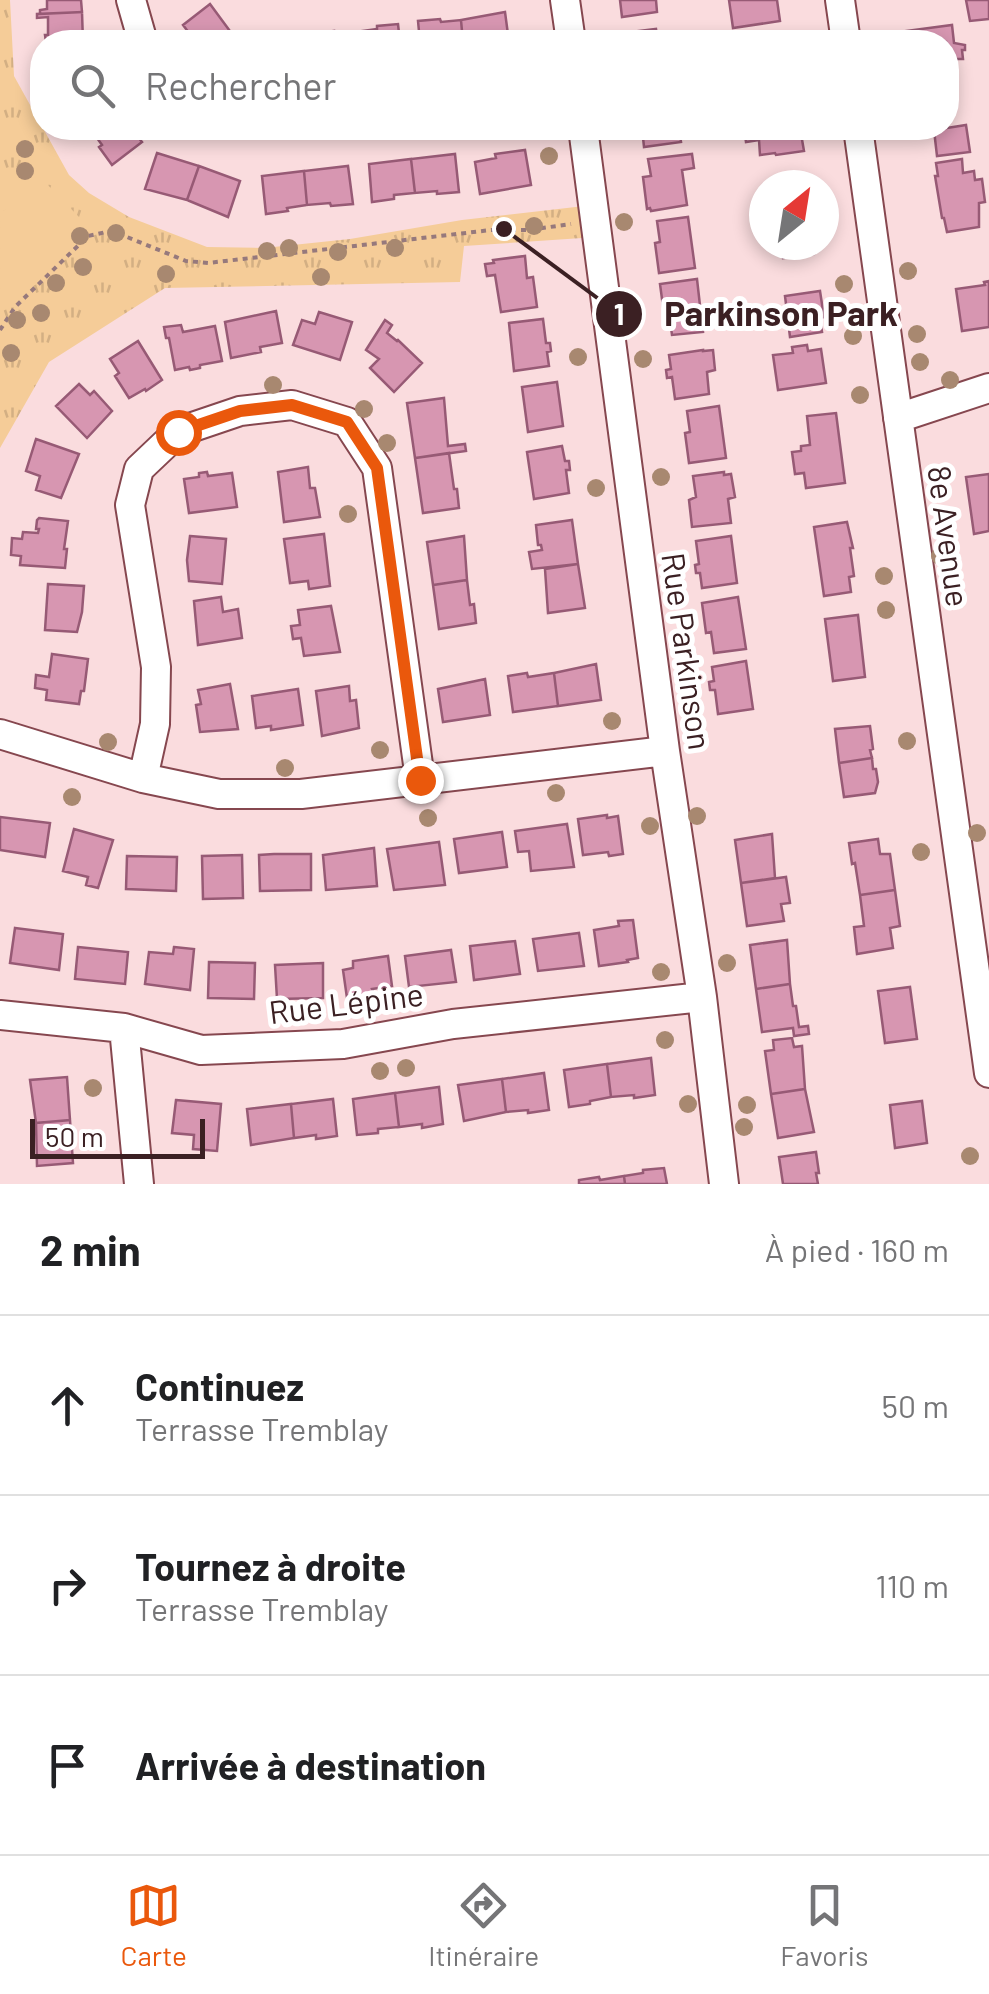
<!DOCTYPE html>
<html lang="fr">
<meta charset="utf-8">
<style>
:root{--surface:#fff;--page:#f6f6f6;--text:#202124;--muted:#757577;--line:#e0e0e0;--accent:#ea580c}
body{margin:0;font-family:Barlow,sans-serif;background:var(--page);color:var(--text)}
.compass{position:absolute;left:749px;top:170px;width:90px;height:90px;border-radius:50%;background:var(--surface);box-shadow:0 5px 15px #0003;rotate:30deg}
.scale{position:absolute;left:30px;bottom:25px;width:175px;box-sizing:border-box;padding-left:10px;border:5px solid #3b2023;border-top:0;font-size:28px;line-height:35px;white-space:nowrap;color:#3b2023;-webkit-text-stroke:8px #fff;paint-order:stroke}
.stop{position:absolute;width:30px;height:30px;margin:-22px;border:8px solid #ea580c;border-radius:50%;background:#fff}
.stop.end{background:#ea580c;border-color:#fff;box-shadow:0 2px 10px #0008}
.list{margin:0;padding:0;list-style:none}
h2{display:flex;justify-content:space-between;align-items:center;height:130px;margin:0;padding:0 40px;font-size:42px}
h2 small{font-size:32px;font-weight:400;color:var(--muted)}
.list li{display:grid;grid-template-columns:65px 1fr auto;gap:30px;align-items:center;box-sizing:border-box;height:180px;padding:0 40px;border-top:2px solid var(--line)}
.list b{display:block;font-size:38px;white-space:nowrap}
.list p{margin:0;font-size:32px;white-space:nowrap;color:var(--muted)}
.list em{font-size:32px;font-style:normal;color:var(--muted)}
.icon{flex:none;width:55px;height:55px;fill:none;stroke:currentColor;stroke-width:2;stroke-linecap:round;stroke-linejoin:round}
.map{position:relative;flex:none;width:989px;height:1184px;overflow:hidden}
.search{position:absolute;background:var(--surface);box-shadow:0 5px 15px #0003;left:30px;right:30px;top:30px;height:110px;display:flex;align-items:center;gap:25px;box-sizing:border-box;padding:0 35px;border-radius:40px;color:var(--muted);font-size:38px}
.sheet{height:670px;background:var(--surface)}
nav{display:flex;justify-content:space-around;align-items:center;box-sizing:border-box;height:140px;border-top:2px solid var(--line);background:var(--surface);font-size:28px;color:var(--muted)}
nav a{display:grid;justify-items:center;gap:5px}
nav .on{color:var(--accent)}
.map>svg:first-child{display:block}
.park{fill:url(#park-tufts)}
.garden{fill:#f5cc98}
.building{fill:#d796b1;stroke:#975a75;stroke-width:2.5}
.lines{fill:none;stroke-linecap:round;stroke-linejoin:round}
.minor-casing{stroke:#86474f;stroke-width:32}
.path{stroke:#96797c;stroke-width:4;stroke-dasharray:5 5;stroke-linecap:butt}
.minor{stroke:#fff;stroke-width:28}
.tree{fill:#a88870}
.route{stroke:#ea580c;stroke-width:12}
.labels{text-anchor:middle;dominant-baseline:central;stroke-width:10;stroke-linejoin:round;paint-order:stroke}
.street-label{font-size:32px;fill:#3b2023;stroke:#fff}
.leader{fill:none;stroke:#3b2023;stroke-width:4}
.callout-dot{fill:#3b2023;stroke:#fff;stroke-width:4}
.mark-label{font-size:30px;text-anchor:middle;font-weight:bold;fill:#fff}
.callout-label{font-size:35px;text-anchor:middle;font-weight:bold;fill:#3b2023;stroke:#fff;stroke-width:10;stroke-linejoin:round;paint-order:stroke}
</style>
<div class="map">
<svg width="989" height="1184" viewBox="0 0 989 1184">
<defs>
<pattern id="park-tufts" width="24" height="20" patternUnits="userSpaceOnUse" patternTransform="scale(2.5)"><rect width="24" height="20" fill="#f5cc98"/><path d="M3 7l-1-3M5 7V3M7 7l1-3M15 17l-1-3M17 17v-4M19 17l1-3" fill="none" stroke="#d3af83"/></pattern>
</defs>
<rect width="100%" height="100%" fill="#fadcde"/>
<path class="park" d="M0 0H10L14 76 69 175 89 193 129 217 207 247 264 248 350 239 462 220 593 205 597 237 464 246 460 282 165 288 49 362 0 448Z"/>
<path class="garden" d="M39 176 80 218 1 296 0 214Z"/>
<path class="building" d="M47 0H81L82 12 40 14V10L47 9Z
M620 0H656L657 12 622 17Z
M729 0H777L780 21 733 28Z
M966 0H989V19L970 21Z
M210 4 238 42H196L183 25Z
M82 12 83 42H46L45 35H48V17L37 18V14Z
M505 12 509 42H463L461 20Z
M440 19 441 22 461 20 463 42H420L418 21Z
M398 24 400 42H356L355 32 377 29V26Z
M952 25 954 43 965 45V50H962L963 59H956V66L946 67V42H908L906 31Z
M656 29 658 42H623L622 33Z
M334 31V34L355 32 356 42H313L312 34Z
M966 125 970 152 937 156 934 130Z
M90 128H131L142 142 112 165 99 147 102 145Z
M642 128H679L681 142 644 147Z
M744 128H800L804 151 776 155 775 153 760 155 759 140 746 142Z
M525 150 531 185 480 194 475 162 496 158 495 154Z
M157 153 199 166 187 200 145 189Z
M455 154 459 192 437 194V191L415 193 411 159Z
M692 154 694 168 682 170 687 205 651 211 650 208 647 209 643 177 651 176 648 159Z
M411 159 415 193 394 195V199L372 202 369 164Z
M962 159 963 173 974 171 975 180 982 179 985 202 979 203V227L947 232 944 218H942L935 176H938L936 163Z
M199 166 240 181 228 217 187 200Z
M348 166 353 204 331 206 330 203 307 205 304 171Z
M304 171 307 205 287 208 288 211 266 214 262 176Z
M688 217 695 268 659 273 655 243 660 242 657 221Z
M781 245H813L814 254 783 258Z
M525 256 527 278 533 277 537 307 501 312 495 275 487 276 485 264 494 263 493 260Z
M697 279 703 332 672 335 669 313 664 314 660 284Z
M989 281V327L962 331 956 289 985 285 984 282Z
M820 291 824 317 820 318 822 332 790 337 785 296Z
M276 311 282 343 260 347 261 352 231 358 225 322Z
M319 312 352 322 340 360 293 345 302 320 315 324Z
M543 319 546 343H550L551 351 547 352 549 366 514 371 509 323Z
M385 320 392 325 387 333 397 341 398 340 422 363 394 392 370 368 379 359 366 350Z
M181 325 183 332 215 326 222 361 200 365V368L190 370 189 367 175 370 169 338H166L164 327Z
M138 341 162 380 146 391 145 389 129 398 115 376 119 373 110 359Z
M807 345 808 351 821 349 826 383 778 390 773 355 793 353 792 347Z
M703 350V351L713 350 715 370 707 372 709 394 675 399 672 377 667 378 666 370 671 369 669 355Z
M557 382 563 426 528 432 522 387Z
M79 384 90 395 94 391 112 411 87 438 56 406Z
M444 398 448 446 465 444 466 451 415 458 407 403Z
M719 406 726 458 689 463 685 433 690 432 687 411Z
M836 413 845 483 806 488 804 473 795 474 792 452 801 451V446L810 445 807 416Z
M36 439 79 454 61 498 36 490 40 476 26 471Z
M562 446 565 461H569L570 470H566L569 493 534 499 527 452Z
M449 453 454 489H457L459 508 423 513 415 458Z
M308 467 310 488H315L320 517 284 522 278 472Z
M207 472 208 476 232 473 237 507 189 513 184 479 199 477V473Z
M724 472V475L731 474 735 497 728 499 731 523 692 527 689 500 696 497 693 476Z
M989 474V531L974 534 966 477Z
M39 518 68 521 64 549H67L65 568 20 565 21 556 11 555 12 538 22 539 23 532 38 533 39 529H36L37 520Z
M572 520 578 564 532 569 529 552 542 550 541 545H538L536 525Z
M847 522 853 548H850L854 576 849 577 851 592 824 596 814 527Z
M324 534 330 586 309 589 308 581 290 583 284 539Z
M190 536 226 539 222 584 189 581 187 560Z
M464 536 467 580 433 585 427 542Z
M731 536 737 583 702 588 700 573H696L695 565 699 564 696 541Z
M578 564 585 608 548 613 545 569Z
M467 580 470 605 474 604 476 623 439 629 433 585Z
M48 584 84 586 82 612 77 632 45 630Z
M221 597 223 612 238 609 242 638 198 645 194 601Z
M738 597 746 649 714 653 711 632 706 633 702 603Z
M331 606 340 652 304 656 301 638 293 639 291 626 300 625 298 610Z
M858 615 865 677 833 681 825 619Z
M52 654 88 659 84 691H81L79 704 46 700 47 690 35 688 36 675 49 677Z
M746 661 753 709 718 714 715 690H710L709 682 714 681 712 667Z
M596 664 601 700 558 706 554 673Z
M527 673 528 677 554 673 558 706 513 712 508 676Z
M485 679 490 715 443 722 438 689Z
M230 684 238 729 200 732 196 705 201 704 198 690Z
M349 686 350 701 356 700 359 728 322 736 316 691Z
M298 689 303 725 271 730V726L256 728 252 696Z
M870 726 873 749 870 750 872 758 839 763 835 729Z
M872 758 873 769H876L878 782 875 793 844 797 839 763Z
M607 815V818L618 816 623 854 609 856 608 852 583 855 578 819Z
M0 817 50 823 45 857 0 850Z
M567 824 574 867 531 871 529 851 518 852 515 831Z
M74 829 113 840 98 888 86 885 88 877 63 871Z
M502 832 507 867 459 873 454 839Z
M772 834 775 878 741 883 735 840Z
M878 839 880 854H890L895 890 860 895 855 863 852 864 849 843Z
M439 842 445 885 394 890 387 849Z
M374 848 377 886 326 890 323 855Z
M274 854H311V890L260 891 259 855Z
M242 855 243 898 203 899 202 856Z
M127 856 177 857 176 891 126 889Z
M786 877 790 903 781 904 784 921 747 926 741 883Z
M895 890 900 926 890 928 893 948 857 954 854 927 864 926 860 895Z
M633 920 638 958 627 960 628 962 599 966 594 930 619 926 618 921Z
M15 928 63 934 59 970 10 963Z
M579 933 584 966 538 971 533 939Z
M787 940 790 984 756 989 750 945Z
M515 941 520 974 474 980 470 946Z
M78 947 128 952 125 984 75 979Z
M174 947 194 949 190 990 145 984 149 952 173 954Z
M451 950 456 982 409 987 405 956Z
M388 956 392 986 372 989 374 994 347 998 343 970 353 968V961Z
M209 962 255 963 254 999 208 998Z
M323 963V998L277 999 275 965Z
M790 984 793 1006H796L799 1027 808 1026 809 1034 794 1036 793 1028 762 1032 756 989Z
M910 987 917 1039 885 1043 878 991Z
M792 1038 794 1047 802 1046 805 1089 771 1094 765 1051 774 1050 773 1040Z
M651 1058 655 1095 634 1098V1095L611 1097 607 1064Z
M607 1064 611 1097 590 1101V1104L569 1107 564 1070Z
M544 1073 549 1110 528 1113V1110L506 1112 502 1079Z
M67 1077 70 1120 36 1123 30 1080Z
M502 1079 506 1112 464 1121 458 1085Z
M439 1087 443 1124 422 1128V1124L399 1127 395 1093Z
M805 1089 814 1132 778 1138 771 1094Z
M395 1093 399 1127 378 1129V1133L357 1135 353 1099Z
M333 1099 337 1136 316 1139V1135L294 1138 291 1104Z
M176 1100 221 1104 217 1151 193 1149 194 1135 172 1133Z
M922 1101 927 1143 895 1148 890 1105Z
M291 1104 294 1138 251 1145 247 1109Z
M70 1120 73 1163 37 1166 36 1123Z
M816 1152 819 1173H816L818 1184H783L779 1157Z
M664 1168 667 1184H625L624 1176 643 1173V1170Z
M624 1176 625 1184H579V1180L599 1177 600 1180Z"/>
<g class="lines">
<defs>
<path id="minor" d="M131 0 143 42
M565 0 571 42
M840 0 846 42
M583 128 665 751 702 997 724 1184
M858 128 989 1073
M898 418 989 388
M0 734 143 778 219 794H301L665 751
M143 778 155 724 156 667 130 505 139 469 178 432 240 411 292 405 347 422 377 468 420 779
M0 1015 124 1028 201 1050 343 1044 453 1024 702 997
M124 1028 139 1184"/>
</defs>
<use href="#minor" class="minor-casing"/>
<path class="path" d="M0 330 15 307 88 236 106 232 127 237 186 261 208 263 491 230H529L571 224"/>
<use href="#minor" class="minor"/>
</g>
<g class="tree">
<circle cx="25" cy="149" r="9"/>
<circle cx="549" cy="156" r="9"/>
<circle cx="25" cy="171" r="9"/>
<circle cx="624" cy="222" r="9"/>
<circle cx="534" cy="226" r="9"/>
<circle cx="116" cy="233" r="9"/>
<circle cx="80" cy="236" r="9"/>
<circle cx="289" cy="248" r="9"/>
<circle cx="395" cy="248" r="9"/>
<circle cx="267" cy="251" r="9"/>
<circle cx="338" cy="252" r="9"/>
<circle cx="83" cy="267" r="9"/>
<circle cx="908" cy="271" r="9"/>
<circle cx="166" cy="274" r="9"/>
<circle cx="321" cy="277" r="9"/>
<circle cx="56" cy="283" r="9"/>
<circle cx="844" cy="284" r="9"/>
<circle cx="41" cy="313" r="9"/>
<circle cx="17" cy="320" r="9"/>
<circle cx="917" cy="334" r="9"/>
<circle cx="853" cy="336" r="9"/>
<circle cx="11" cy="353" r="9"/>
<circle cx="578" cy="357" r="9"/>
<circle cx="643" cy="359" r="9"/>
<circle cx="920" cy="362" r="9"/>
<circle cx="950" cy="380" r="9"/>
<circle cx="273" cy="385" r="9"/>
<circle cx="860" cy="395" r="9"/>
<circle cx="364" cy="409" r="9"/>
<circle cx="387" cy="443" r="9"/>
<circle cx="661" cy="477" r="9"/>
<circle cx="596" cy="488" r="9"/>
<circle cx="348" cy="514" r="9"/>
<circle cx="940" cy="556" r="9"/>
<circle cx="884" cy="576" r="9"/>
<circle cx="886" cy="610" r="9"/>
<circle cx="612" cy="721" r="9"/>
<circle cx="907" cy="741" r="9"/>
<circle cx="108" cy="742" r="9"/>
<circle cx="380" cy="750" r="9"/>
<circle cx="285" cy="768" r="9"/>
<circle cx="556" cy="793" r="9"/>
<circle cx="72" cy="797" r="9"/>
<circle cx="697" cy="816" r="9"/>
<circle cx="428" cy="818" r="9"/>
<circle cx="650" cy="826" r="9"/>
<circle cx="977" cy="833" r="9"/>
<circle cx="921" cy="852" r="9"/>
<circle cx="727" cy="963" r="9"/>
<circle cx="661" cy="972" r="9"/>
<circle cx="665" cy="1040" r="9"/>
<circle cx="406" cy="1068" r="9"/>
<circle cx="380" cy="1071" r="9"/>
<circle cx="93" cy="1088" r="9"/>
<circle cx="688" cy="1104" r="9"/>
<circle cx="747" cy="1105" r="9"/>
<circle cx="744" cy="1127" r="9"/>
<circle cx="970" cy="1156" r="9"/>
</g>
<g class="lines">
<path class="route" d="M178 432 240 411 292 405 347 422 377 468 420 780"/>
</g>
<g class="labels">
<g class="street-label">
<text transform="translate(950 536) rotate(82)">8e Avenue</text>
<text transform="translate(688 651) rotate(82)">Rue Parkinson</text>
<text transform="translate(346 1002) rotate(-7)">Rue Lépine</text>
</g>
</g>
<path class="leader" d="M504 229L619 314"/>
<g class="callout-dot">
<circle cx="504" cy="229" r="10"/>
<circle cx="619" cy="314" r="25"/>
</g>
<g class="mark-label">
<text x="619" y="325">1</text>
</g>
<g class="callout-label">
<text x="781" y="326">Parkinson Park</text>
</g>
</svg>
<svg class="compass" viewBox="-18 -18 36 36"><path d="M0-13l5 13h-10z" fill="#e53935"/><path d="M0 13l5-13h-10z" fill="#757577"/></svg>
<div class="scale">50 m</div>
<div class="stop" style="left:178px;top:432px"></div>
<div class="stop end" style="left:420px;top:780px"></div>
<div class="search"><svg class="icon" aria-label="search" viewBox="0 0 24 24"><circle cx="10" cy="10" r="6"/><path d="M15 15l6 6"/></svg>Rechercher</div>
</div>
<section class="sheet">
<h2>2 min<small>À pied · 160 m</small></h2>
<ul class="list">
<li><svg class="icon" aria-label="ahead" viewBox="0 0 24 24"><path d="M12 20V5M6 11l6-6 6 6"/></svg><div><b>Continuez</b><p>Terrasse Tremblay</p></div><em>50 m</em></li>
<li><svg class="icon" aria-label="right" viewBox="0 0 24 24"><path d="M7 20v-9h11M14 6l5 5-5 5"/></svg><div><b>Tournez à droite</b><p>Terrasse Tremblay</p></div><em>110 m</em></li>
<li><svg class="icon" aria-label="arrive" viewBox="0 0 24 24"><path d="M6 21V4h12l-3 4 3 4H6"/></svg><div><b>Arrivée à destination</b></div></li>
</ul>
</section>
<nav>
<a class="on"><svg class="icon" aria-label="map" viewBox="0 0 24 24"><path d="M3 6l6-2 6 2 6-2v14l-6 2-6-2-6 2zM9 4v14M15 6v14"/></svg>Carte</a>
<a><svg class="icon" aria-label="directions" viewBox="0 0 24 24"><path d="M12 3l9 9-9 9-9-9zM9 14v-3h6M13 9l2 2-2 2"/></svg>Itinéraire</a>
<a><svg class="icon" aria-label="saved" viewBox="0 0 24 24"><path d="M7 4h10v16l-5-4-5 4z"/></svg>Favoris</a>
</nav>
